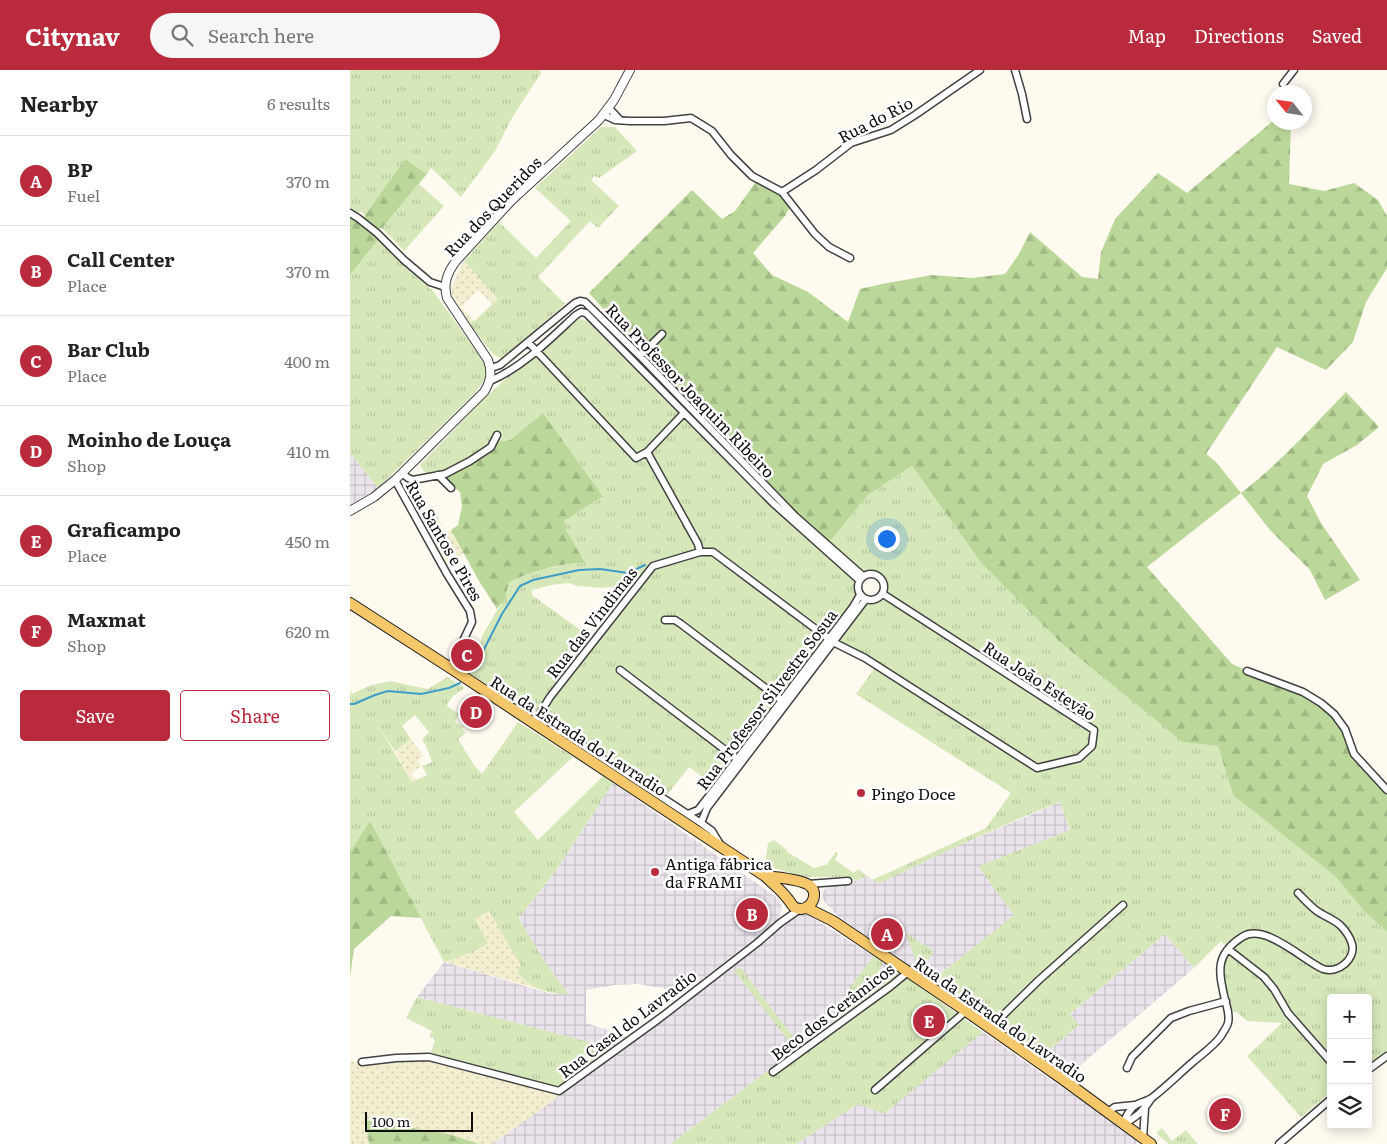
<!DOCTYPE html>
<meta charset="utf-8">
<style>
:root{--surface:#fff;--page:#f6f6f6;--text:#222;--muted:#767676;--line:#e0e0e0;--accent:#ba2a3d}
body{margin:0;font-family:Literata,serif;background:var(--page);color:var(--text)}
.controls{position:absolute;right:15px;bottom:15px;display:grid;overflow:hidden;border-radius:5px;box-shadow:0 2px 12px #0003}
.controls button{width:45px;height:45px;display:grid;place-items:center;padding:0;border:0;border-bottom:1px solid var(--line);background:var(--surface);color:var(--text);font:25px sans-serif}
.compass{position:absolute;left:917px;top:15px;width:45px;height:45px;border-radius:50%;background:var(--surface);box-shadow:0 2px 12px #0003;rotate:300deg}
.scale{position:absolute;left:15px;bottom:12px;width:108px;box-sizing:border-box;padding-left:5px;border:2px solid #0e0e0e;border-top:0;font-size:14px;line-height:18px;white-space:nowrap;color:#0e0e0e;-webkit-text-stroke:4px #fff;paint-order:stroke}
.you{position:absolute;left:536px;top:468px;width:18px;height:18px;margin:-12px;border:4px solid #fff;border-radius:50%;background:#1a73e8;box-shadow:0 0 0 8px #1a73e833}
.badge{display:grid;place-items:center;width:32px;height:32px;border-radius:50%;background:var(--accent);color:#fff;font-size:16px;font-weight:700}
.pin{position:absolute;translate:-50% -50%;border:2px solid #fff;box-shadow:0 1px 5px #0006}
.list{margin:0;padding:0;list-style:none}
h2{display:flex;justify-content:space-between;align-items:center;height:65px;margin:0;padding:0 20px;font-size:21px}
h2 small{font-size:16px;font-weight:400;color:var(--muted)}
.list li{display:grid;grid-template-columns:32px 1fr auto;gap:15px;align-items:center;box-sizing:border-box;height:90px;padding:0 20px;border-top:1px solid var(--line)}
.list b{display:block;font-size:19px;white-space:nowrap}
.list p{margin:0;font-size:16px;white-space:nowrap;color:var(--muted)}
.list em{font-size:16px;font-style:normal;color:var(--muted)}
.actions{display:flex;gap:10px;padding:15px 20px}
.actions a{flex:1;padding:11px 0;border:1px solid var(--accent);border-radius:5px;text-align:center;font-size:18px;color:var(--accent)}
.actions .main{background:var(--accent);color:#fff}
.icon{flex:none;width:28px;height:28px;fill:none;stroke:currentColor;stroke-width:2;stroke-linecap:round;stroke-linejoin:round}
.map{position:relative;flex:none;width:1037px;height:1074px;overflow:hidden}
header{display:flex;align-items:center;gap:30px;box-sizing:border-box;height:70px;padding:0 25px;background:var(--accent);color:#fff}
header strong{font-size:24px}
nav{display:flex;gap:28px;margin-inline-start:auto;font-size:18px}
.search{width:350px;height:45px;background:var(--page);display:flex;align-items:center;gap:12px;box-sizing:border-box;padding:0 18px;border-radius:28px;color:var(--muted);font-size:19px}
main{display:flex}
aside{flex:1;background:var(--surface)}
.map>svg:first-child{display:block}
.industrial{fill:url(#industrial-grid)}
.farmland{fill:url(#farmland-dots)}
.grass{fill:url(#grass-tufts);fill-rule:evenodd}
.forest{fill:url(#forest-firs)}
.lines{fill:none;stroke-linecap:round;stroke-linejoin:round}
.stream{stroke:#3f9dc9;stroke-width:2}
.minor-casing{stroke:#414141;stroke-width:9}
.tertiary-casing{stroke:#414141;stroke-width:10}
.primary-casing{stroke:#1f1f1f;stroke-width:12}
.minor{stroke:#fff;stroke-width:6}
.tertiary{stroke:#fff;stroke-width:8}
.primary{stroke:#f4c76b;stroke-width:10}
.poi-dot{fill:#ba2a3d;stroke:#fff;stroke-width:2}
.labels{text-anchor:middle;dominant-baseline:central;stroke-width:5;stroke-linejoin:round;paint-order:stroke}
.street-label{font-size:16px;fill:#0e0e0e;stroke:#fff}
.poi-label{font-size:16px;fill:#0e0e0e;stroke:#fff;text-anchor:start}
</style>
<header>
<strong>Citynav</strong>
<div class="search"><svg class="icon" aria-label="search" viewBox="0 0 24 24"><circle cx="10" cy="10" r="6"/><path d="M15 15l6 6"/></svg>Search here</div>
<nav><a>Map</a><a>Directions</a><a>Saved</a></nav>
</header>
<main>
<aside>
<h2>Nearby<small>6 results</small></h2>
<ul class="list">
<li><span class="badge">A</span><div><b>BP</b><p>Fuel</p></div><em>370 m</em></li>
<li><span class="badge">B</span><div><b>Call Center</b><p>Place</p></div><em>370 m</em></li>
<li><span class="badge">C</span><div><b>Bar Club</b><p>Place</p></div><em>400 m</em></li>
<li><span class="badge">D</span><div><b>Moinho de Louça</b><p>Shop</p></div><em>410 m</em></li>
<li><span class="badge">E</span><div><b>Graficampo</b><p>Place</p></div><em>450 m</em></li>
<li><span class="badge">F</span><div><b>Maxmat</b><p>Shop</p></div><em>620 m</em></li>
</ul>
<div class="actions"><a class="main">Save</a><a>Share</a></div>
</aside>
<div class="map">
<svg width="1037" height="1074" viewBox="0 0 1037 1074">
<defs>
<pattern id="industrial-grid" width="8" height="8" patternUnits="userSpaceOnUse" patternTransform="scale(1.25)"><rect width="8" height="8" fill="#ebe3ec"/><path d="M0 4h8M4 0v8" fill="none" stroke="#c8c2c9"/></pattern>
<pattern id="farmland-dots" width="8" height="8" patternUnits="userSpaceOnUse" patternTransform="scale(1.25)"><rect width="8" height="8" fill="#f4eed0"/><path d="M2 2h.1M6 6h.1" fill="none" stroke="#d0cbb1" stroke-width="1.8" stroke-linecap="round"/></pattern>
<pattern id="grass-tufts" width="24" height="20" patternUnits="userSpaceOnUse" patternTransform="scale(1.25)"><rect width="24" height="20" fill="#d6e8ba"/><path d="M3 7l-1-3M5 7V3M7 7l1-3M15 17l-1-3M17 17v-4M19 17l1-3" fill="none" stroke="#b6c69f"/></pattern>
<pattern id="forest-firs" width="22" height="20" patternUnits="userSpaceOnUse" patternTransform="scale(1.25)"><rect width="22" height="20" fill="#bbd89a"/><path d="M5 1l3.5 6h-7zM16 11l3.5 6h-7z" fill="#a0b884"/></pattern>
</defs>
<rect width="100%" height="100%" fill="#fefaf0"/>
<path class="industrial" d="M0 383 28 418 0 435Z
M263 713 429 829 431 833 432 838 428 849 416 860 347 913 335 920 329 921 288 914 264 915 236 920V953L276 966 262 978 67 927 94 892 202 924H218L193 889 168 847 172 844 207 799Z
M710 732 720 761 630 796 632 802 665 845 581 911 488 846 472 829 473 821 479 815 505 811 518 806 522 810 530 813 601 779Z
M450 844 458 845 549 902 320 1074H142L272 980Z
M815 864 844 898 719 1005 693 985 703 977 728 956 720 944Z
M633 962 720 1023 790 1069 786 1074H446L508 1034 619 972Z"/>
<path class="farmland" d="M114 191 148 229 142 234 128 220 111 237 125 251 120 255 100 220Z
M87 445 95 462 101 460 114 483 97 495 71 453Z
M61 669 73 686 68 690 72 696 61 703 66 710 62 712 45 681Z
M139 841 172 896 174 910 189 919 94 892 124 881 138 874 125 849Z
M79 987 214 1023 142 1074H129L99 1064 15 1050 19 1074H0V992Z"/>
<path class="grass" d="M0 0H190L191 3 162 48 145 81 111 127 81 98 77 104 55 89 15 145 11 142 5 143 0 139Z
M251 57H265L287 81 249 108 244 106 241 110 269 136 248 158 240 151 188 207 215 234 152 289 143 284 120 255 148 229 114 191 149 152 186 188 221 151 185 118Z
M69 114 94 136 54 181 32 158Z
M31 166 54 190 55 197 83 221 133 290C140 307 133 313 122 326L28 418 0 383V205Z
M229 248 237 251 320 335 340 349 474 479 518 425 562 396 632 494 711 573 833 671 868 676 883 725 986 807 1013 840 1037 862V982L1018 995V928H981V1022L951 1047 897 986 932 953 897 951 887 942H883L882 940H881L869 904 878 879 871 871 844 898 815 864 720 944 729 955 693 985 570 903 556 863 584 881 572 900 584 909 664 845 632 802 629 796 720 760 710 732C648 756 589 785 530 813L522 810 636 758 661 723 506 624 526 596 483 572 516 529C541 533 538 501 519 504 516 504 512 506 510 510 507 515 508 520 510 525L366 717 339 697 318 724 191 641 178 642 116 601 132 583C127 569 136 560 142 549 147 541 148 537 156 530V524L159 512C182 502 209 493 234 493L216 460 214 451 239 435 252 428 193 343 158 371 95 404 78 407 70 395 134 329 159 306 181 290ZM285 507H292L244 570 182 525V520L201 515 219 513 227 516 252 518 265 516 268 526Z
M97 607 115 618C107 623 100 627 97 636L109 644 105 652 114 657 112 659 116 663 108 669 124 695 132 704 168 652 223 687 164 742 188 770 253 706 263 713 207 799 172 844 168 847 193 889 219 925C197 923 182 920 167 902L171 896 139 841 125 849 138 874 120 883 94 892 20 752 2 779 0 780V620L2 624 19 616 40 611 78 619ZM65 645 79 662 72 669 76 676 82 692 72 696 77 705 62 712 29 657 45 681 61 669 52 656Z
M424 770 437 780V782L464 798 476 795 486 782 488 784 485 790 504 803 508 799 517 806 505 811 488 807H459L446 805 415 795 418 773Z
M524 885 533 892 527 910 500 930 495 924Z
M390 897 445 969 440 973 384 901Z
M549 902 633 962 534 1044 508 1034 446 1074H320Z
M67 927 262 978 276 966V972L209 1021 79 987 85 971 84 968 79 966 82 961 56 948Z
M812 1058 822 1071 836 1060 848 1074H819L806 1063Z"/>
<path class="forest" d="M924 50V52L941 53 939 114 974 121 1004 113 1028 130 1037 146V198L1016 232 1003 272 976 300 927 277 856 384 866 392 891 423C930 393 962 357 996 322L1029 357 1007 375 973 394 957 426 971 453 1010 510 975 530 960 500 920 460 891 423 797 497 882 594 971 633 995 659 1004 685 1037 718V862L1013 840 986 807 883 725 868 676 833 672 711 573 632 494 562 396 518 425 477 475 355 353 239 223 342 120 372 149 385 141 408 109 442 134 435 146 403 183 422 205 458 222 498 252 510 219 532 214 582 205 621 208 655 204 669 184 680 162 732 207 748 209 751 182 765 149 808 103 837 123Z
M55 89 77 104 32 158 27 159 14 149 15 145Z
M0 143 31 166 0 205Z
M193 343 253 427 239 435 214 451 216 460 235 493C209 493 183 501 159 512L156 524V530L149 536 147 539 129 511 101 460 108 455 112 436 110 422 98 412 95 404 144 372 158 371 161 369Z
M20 751 71 848 41 846 4 879 0 907V780L2 779Z
M15 1050 99 1064 129 1074H19Z"/>
<g class="lines">
<path class="stream" d="M120 602 130 587 152 544 170 516 183 510 229 500 250 499 278 503 295 495
M0 634H4L25 625 38 621 71 624 99 618 110 613"/>
<defs>
<path id="minor" d="M665 0 672 24 677 49
M933 14 944 0
M259 38 270 50
M254 45 265 50 280 51H314L341 48 362 61 381 85 402 106 432 122 465 164 479 177 500 188
M432 122 466 100 501 73 541 60 565 45 630 0
M0 143 8 148 27 163 54 190 80 212 95 217
M178 272 286 388 297 382 334 343
M290 286 312 264
M141 298 150 295 225 233 230 231 235 232 290 286 445 446 513 506
M140 311C173 297 200 269 226 245L231 242 236 243 423 433 509 510
M297 382 348 474 350 482
M52 403 58 408 63 410 95 404 120 391 141 377 147 365
M88 405 101 418
M45 410 97 504 120 541 122 552 103 592 99 597
M508 517a13 13 0 1 1 26 0a13 13 0 1 1-26 0Z
M315 550H325L331 554 434 632
M270 600 391 692
M897 601 953 622 971 633 984 644 995 659 1004 684 1037 720
M184 653 200 627 303 496 350 482H363L483 572 515 588 687 698 729 688 742 676 744 660 533 524
M201 664 211 661 351 753 362 761 370 774
M338 744 348 740 366 717 503 537 510 525
M351 753 357 738 516 529
M458 814 498 811
M878 879 914 907 924 919 938 943 981 992
M640 958 689 910 773 835
M12 992 46 988 79 987 209 1021 310 948 407 873 430 853 450 839
M777 998 782 987 821 948 839 941 876 931
M1018 1000 1037 986
M423 1002 541 916 558 902
M525 1020 616 941
M758 1042 765 1037 785 1035
M773 1054C776 1047 779 1039 786 1035 791 1032 798 1031 803 1027 817 1016 830 1003 843 992 852 984 864 976 871 966 873 962 877 957 878 953 880 945 877 937 875 930 869 902 864 885 892 867 914 852 953 890 973 899 988 904 1006 889 1002 874 1000 867 995 860 990 855 983 849 974 846 967 841 960 836 954 829 948 823
M773 1054C786 1048 793 1041 801 1029
M793 1068 795 1039
M929 1074 981 1029"/>
<path id="tertiary" d="M0 441 24 427 45 410 134 322C141 311 142 302 138 290L97 228C93 214 97 203 106 191L161 131 249 50 264 30 280 0"/>
<path id="primary" d="M0 533 99 597 415 806C422 813 431 820 437 828 440 831 441 834 444 837 459 846 473 822 457 814 450 810 425 807 415 806
M457 838 483 851 616 941 711 1008 801 1074"/>
</defs>
<use href="#minor" class="minor-casing"/>
<use href="#tertiary" class="tertiary-casing"/>
<use href="#primary" class="primary-casing"/>
<use href="#minor" class="minor"/>
<use href="#tertiary" class="tertiary"/>
<use href="#primary" class="primary"/>
</g>
<g class="poi-dot">
<circle cx="511" cy="723" r="5"/>
<circle cx="305" cy="802" r="5"/>
</g>
<g class="labels">
<g class="street-label">
<text transform="translate(525 49) rotate(-27)">Rua do Rio</text>
<text transform="translate(142 136) rotate(-46)">Rua dos Queridos</text>
<text transform="translate(341 320) rotate(46)">Rua Professor Joaquim Ribeiro</text>
<text transform="translate(95 470) rotate(60)">Rua Santos e Pires</text>
<text transform="translate(241 552) rotate(-52)">Rua das Vindimas</text>
<text transform="translate(690 610) rotate(33)">Rua João Estevão</text>
<text transform="translate(416 629) rotate(-53)">Rua Professor Silvestre Sosua</text>
<text transform="translate(229 665) rotate(33)">Rua da Estrada do Lavradio</text>
<text transform="translate(482 941) rotate(-37)">Beco dos Cerâmicos</text>
<text transform="translate(651 949) rotate(35)">Rua da Estrada do Lavradio</text>
<text transform="translate(277 953) rotate(-37)">Rua Casal do Lavradio</text>
</g>
<g class="poi-label">
<text x="521" y="723">Pingo Doce</text>
<text x="315" y="793">Antiga fábrica<tspan x="315" dy="18">da FRAMI</tspan></text>
</g>
</g>
</svg>
<div class="controls">
<button>+</button>
<button>−</button>
<button><svg class="icon" aria-label="layers" viewBox="0 0 24 24"><path d="M12 4l9 5-9 5-9-5zM3 14l9 5 9-5"/></svg></button>
</div>
<svg class="compass" viewBox="-18 -18 36 36"><path d="M0-13l5 13h-10z" fill="#e53935"/><path d="M0 13l5-13h-10z" fill="#767676"/></svg>
<div class="scale">100 m</div>
<div class="you"></div>
<div class="pin badge" style="left:537px;top:864px">A</div>
<div class="pin badge" style="left:402px;top:844px">B</div>
<div class="pin badge" style="left:117px;top:585px">C</div>
<div class="pin badge" style="left:126px;top:642px">D</div>
<div class="pin badge" style="left:579px;top:951px">E</div>
<div class="pin badge" style="left:875px;top:1044px">F</div>
</div>
</main>
